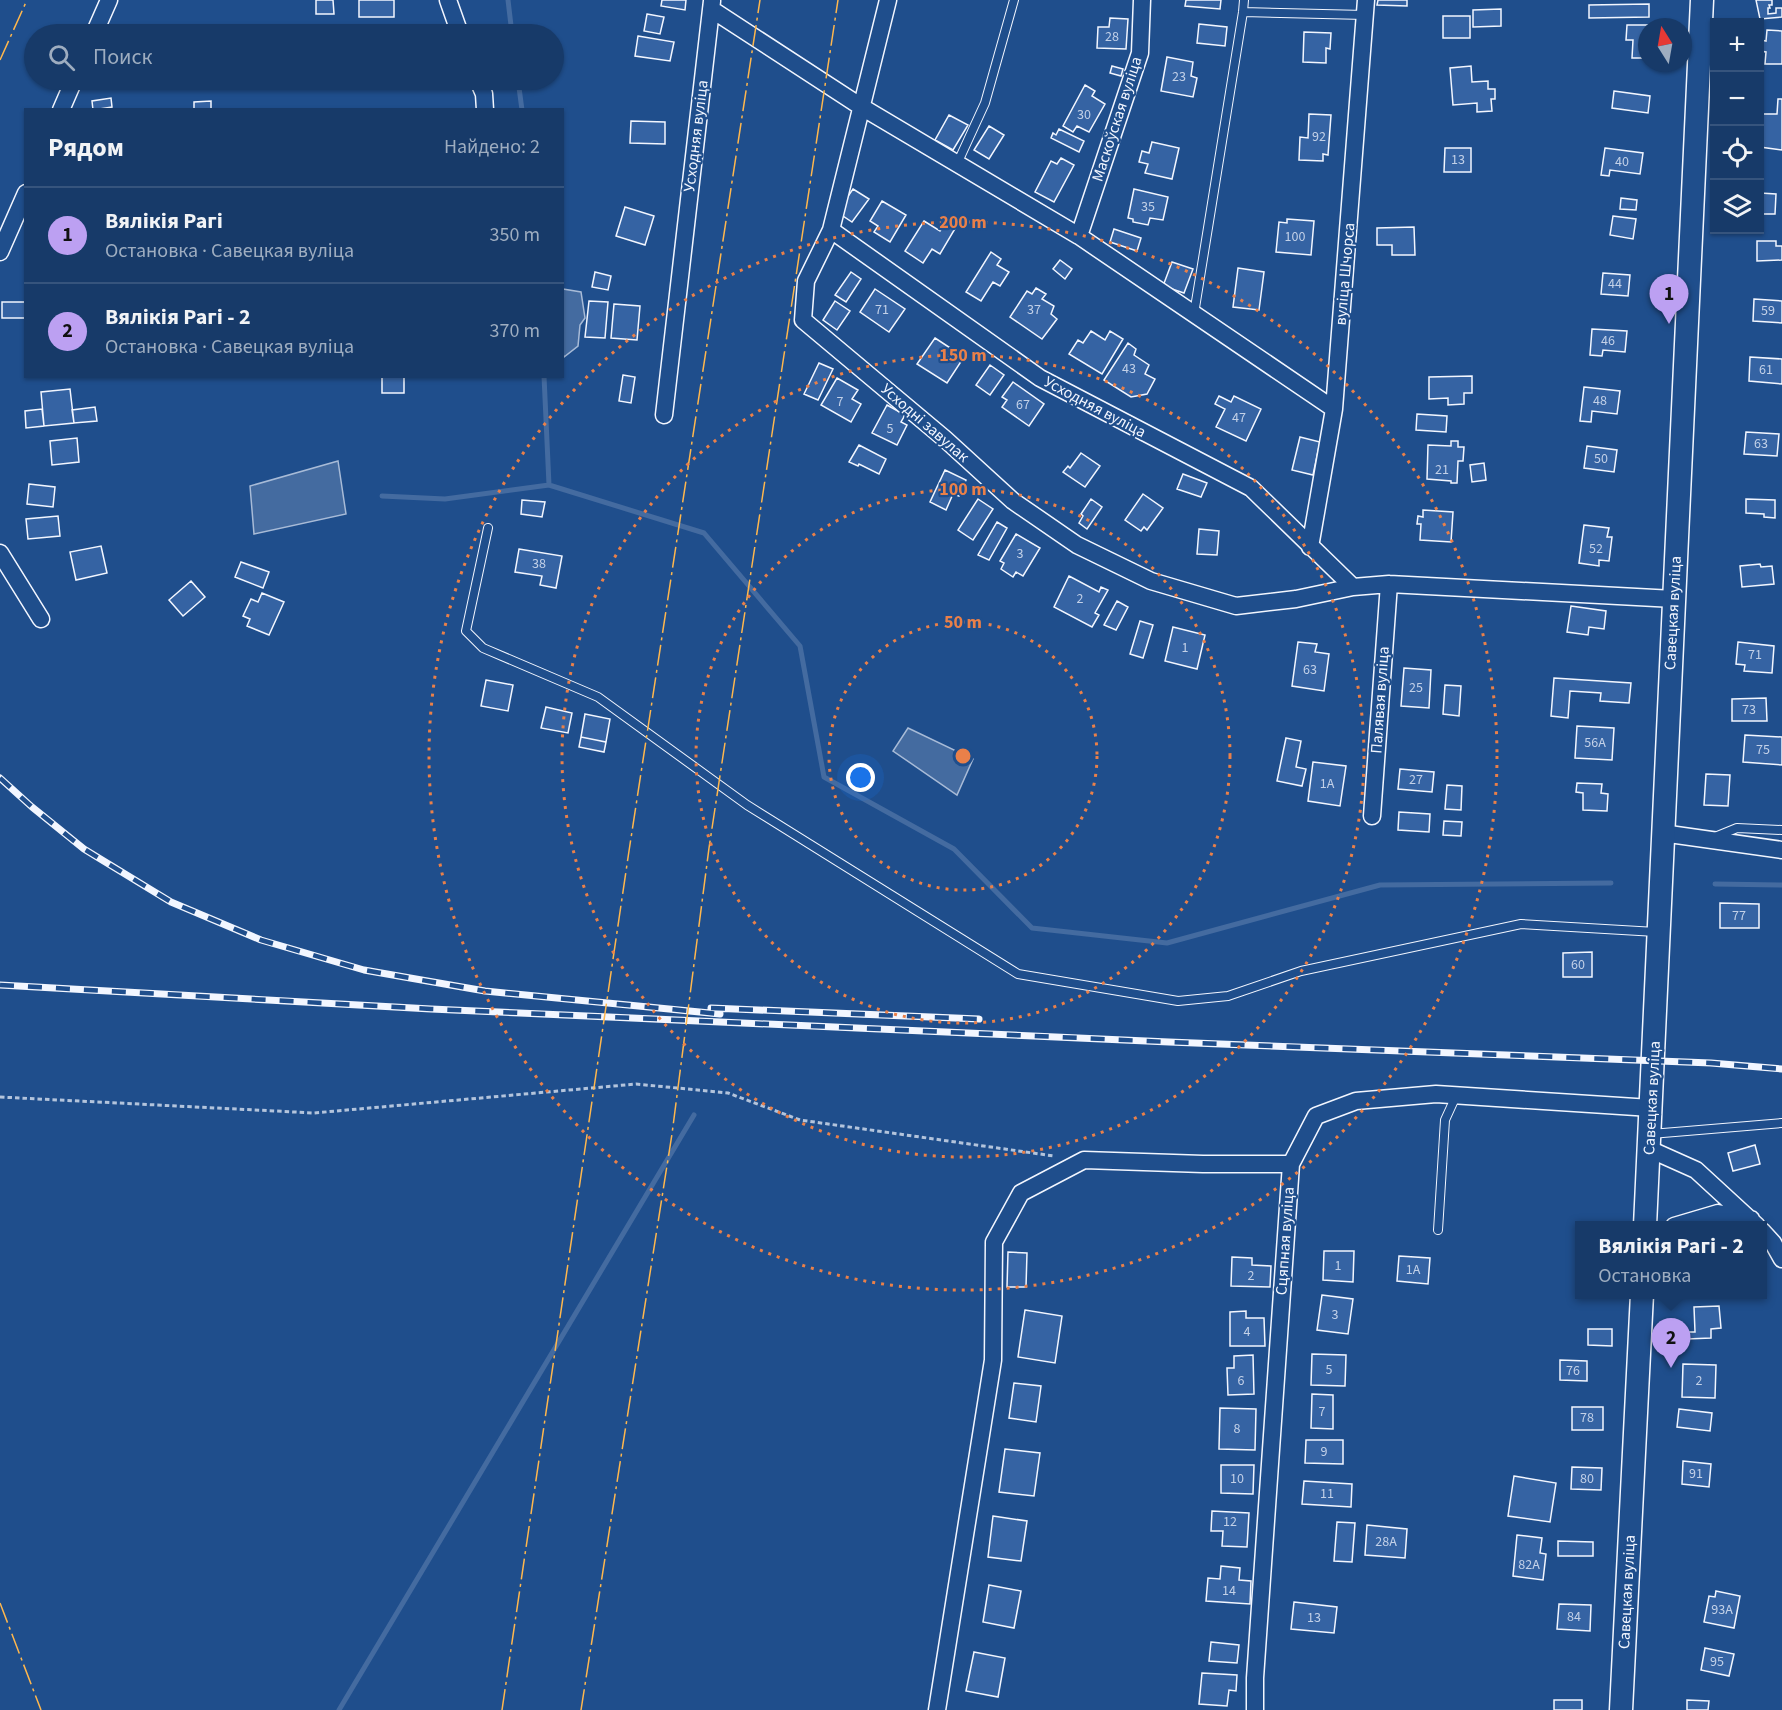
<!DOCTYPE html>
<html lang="ru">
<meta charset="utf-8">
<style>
:root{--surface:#173a69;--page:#20416f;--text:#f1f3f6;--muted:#9eadc0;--line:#36547d;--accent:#bca0f2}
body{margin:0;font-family:"Source Sans 3",sans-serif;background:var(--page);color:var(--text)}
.controls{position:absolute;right:18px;top:18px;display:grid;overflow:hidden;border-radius:0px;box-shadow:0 2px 4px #0004}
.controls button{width:54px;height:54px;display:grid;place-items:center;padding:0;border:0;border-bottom:2px solid var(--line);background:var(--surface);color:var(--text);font:30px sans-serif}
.compass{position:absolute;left:1638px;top:18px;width:54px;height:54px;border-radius:50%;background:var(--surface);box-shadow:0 2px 4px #0004;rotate:349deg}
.you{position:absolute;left:861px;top:778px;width:21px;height:21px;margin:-15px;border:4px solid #fff;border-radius:50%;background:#1a73e8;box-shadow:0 0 0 9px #1a73e833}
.badge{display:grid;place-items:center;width:39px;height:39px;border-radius:50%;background:var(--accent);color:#111;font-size:20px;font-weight:700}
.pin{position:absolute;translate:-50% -50px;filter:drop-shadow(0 2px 3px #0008)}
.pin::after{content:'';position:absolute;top:32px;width:21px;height:18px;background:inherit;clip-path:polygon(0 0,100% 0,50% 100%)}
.popup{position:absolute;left:1575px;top:1221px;width:192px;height:78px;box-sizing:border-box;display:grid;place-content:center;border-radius:0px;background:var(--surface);filter:drop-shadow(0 2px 4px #0005);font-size:20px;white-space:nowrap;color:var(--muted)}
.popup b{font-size:22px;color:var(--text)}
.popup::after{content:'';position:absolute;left:50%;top:100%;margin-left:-12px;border:12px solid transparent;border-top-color:var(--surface)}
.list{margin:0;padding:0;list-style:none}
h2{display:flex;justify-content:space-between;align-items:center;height:78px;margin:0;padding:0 24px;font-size:26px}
h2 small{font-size:20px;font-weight:400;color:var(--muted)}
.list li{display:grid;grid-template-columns:39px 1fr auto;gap:18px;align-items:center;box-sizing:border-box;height:96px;padding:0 24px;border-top:2px solid var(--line)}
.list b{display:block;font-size:22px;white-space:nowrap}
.list p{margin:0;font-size:20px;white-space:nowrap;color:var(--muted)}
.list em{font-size:20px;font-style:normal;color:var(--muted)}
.icon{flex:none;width:33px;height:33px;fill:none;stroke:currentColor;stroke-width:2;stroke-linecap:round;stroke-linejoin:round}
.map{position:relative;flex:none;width:1782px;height:1710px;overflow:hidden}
.search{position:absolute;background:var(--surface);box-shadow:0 2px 4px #0004;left:24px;top:24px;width:540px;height:66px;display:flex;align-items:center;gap:15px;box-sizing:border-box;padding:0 21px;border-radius:33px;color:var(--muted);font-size:22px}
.panel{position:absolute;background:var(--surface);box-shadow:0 2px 4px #0004;left:24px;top:108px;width:540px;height:270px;border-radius:0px}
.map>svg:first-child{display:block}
.water{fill:#446ba0;stroke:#a8bbd7;stroke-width:1.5}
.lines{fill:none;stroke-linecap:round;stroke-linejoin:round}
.stream{stroke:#446ba0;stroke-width:5}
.building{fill:#3563a3;stroke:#f2f6ff;stroke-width:1.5}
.service-casing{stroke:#f2f6ff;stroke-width:10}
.minor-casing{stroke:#f2f6ff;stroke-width:19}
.secondary-casing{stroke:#f2f6ff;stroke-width:25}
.path{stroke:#b3c4dc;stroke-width:3;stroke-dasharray:4.5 3;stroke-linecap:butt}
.service{stroke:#1f4e8c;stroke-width:8}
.minor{stroke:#1f4e8c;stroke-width:16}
.secondary{stroke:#1f4e8c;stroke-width:22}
.rail-casing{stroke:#f2f6ff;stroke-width:7}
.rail{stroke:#1f4e8c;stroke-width:4.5;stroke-dasharray:14;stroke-linecap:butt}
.power{stroke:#ffb74d;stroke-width:1.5;stroke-dasharray:21 4.5 3 4.5;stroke-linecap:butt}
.ring{fill:none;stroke:#ea8049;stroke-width:3;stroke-dasharray:3 6}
.labels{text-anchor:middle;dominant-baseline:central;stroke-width:4.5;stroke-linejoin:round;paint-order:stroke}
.number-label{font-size:14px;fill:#c3d1e8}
.street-label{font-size:16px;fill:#f2f6ff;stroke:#1f4e8c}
.centre{fill:#ea8049;stroke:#1f4e8c;stroke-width:3}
.ring-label{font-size:18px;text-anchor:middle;font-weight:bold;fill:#ea8049;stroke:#1f4e8c;stroke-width:4.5;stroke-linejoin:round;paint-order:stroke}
</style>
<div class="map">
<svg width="1782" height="1710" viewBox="0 0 1782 1710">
<rect width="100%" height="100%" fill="#1f4e8c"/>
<path class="water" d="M563 289 581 292 585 318 580 325 578 346 564 357 562 351Z
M338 461 346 514 254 534 250 486Z
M908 728 973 759 957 795 893 751Z"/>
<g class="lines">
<path class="stream" d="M508 0 512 34
M518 80 522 110
M544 376 549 485
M382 496 445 499 549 485 704 533 800 646 824 777 954 849 1032 928 1167 943 1380 885 1611 883
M1715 884 1782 885
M339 1710 694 1115"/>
</g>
<path class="building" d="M316 0H333L334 14H316Z
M359 0H394V17H359Z
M662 0H686L685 10 661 6Z
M1186 0H1221L1220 9 1185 6Z
M1378 0H1407V6L1377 5Z
M1756 0H1772V5H1769L1770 8H1768V14L1776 13V8H1782V17L1760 19Z
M1649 4V17L1589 18V5Z
M1501 9V26L1473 27V10Z
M647 14 664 17 660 34 644 31Z
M1443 16H1470V38H1443Z
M1110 18 1128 19 1126 49 1097 48 1098 27H1109Z
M1199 24 1227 27 1225 46 1197 43Z
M1627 25H1671V27H1647V58H1632L1633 40H1626Z
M156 28V34H123V29Z
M1767 30 1782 31V64H1765L1766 52 1760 51V49L1761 40 1766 41Z
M1304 32 1331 33 1330 49 1326 48V63L1303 62Z
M638 36 674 42 670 61 635 56Z
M1167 57 1193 62 1191 76 1197 78 1193 97 1161 91Z
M1112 66 1123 69 1121 76 1110 73Z
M1471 66 1472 82 1488 81V89H1495V99H1491L1492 111 1477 112V103L1453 105 1450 68Z
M145 80H173V84L145 83Z
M412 80H435V85L412 86Z
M1085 85 1095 91 1092 96 1105 104 1089 132 1077 126 1073 132 1063 126Z
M1614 91 1650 96 1648 113 1612 108Z
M111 98 112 107 93 110 92 101Z
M1778 99H1782V150L1760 147V114H1777Z
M211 101V110H194V102Z
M1309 114 1331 115 1328 155 1323 154V161L1299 160 1300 137 1308 138Z
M949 115 968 125 953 150 935 140Z
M631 121 665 122V144L630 143Z
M989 126 1004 135 989 159 974 150Z
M1059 129 1084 141 1079 152 1051 138 1053 133 1056 135Z
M1152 142 1179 148 1172 179 1145 173 1148 164 1139 162 1142 151 1149 153Z
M1445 148H1471V172H1444Z
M1605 148 1643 153 1640 174 1610 170 1609 176 1601 175Z
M1061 158 1074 165 1054 202 1035 192 1051 161 1057 164Z
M853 189 869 199 852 222 837 212Z
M1134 189 1168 197 1163 220 1150 218 1148 225 1133 222V219L1128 218Z
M1760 193 1776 194 1775 214H1760Z
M1621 198 1637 200 1636 210 1620 209Z
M882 201 906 215 890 242 874 232 878 226 870 221Z
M625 207 654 216 645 245 616 236Z
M1613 216 1636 219 1633 239 1610 235Z
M1287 219 1314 221 1311 255 1276 252 1279 222 1287 223Z
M924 221 940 231 946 221 956 227 940 254 932 249 923 263 905 251Z
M1414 227 1415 255H1392V245H1377V228Z
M1114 229 1141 238 1137 251 1110 242Z
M1757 241H1776V246H1782V260L1757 261Z
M991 252 1001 259 997 265 1009 272 1000 286 993 282 981 301 966 292Z
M1060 260 1072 269 1065 279 1053 269Z
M1172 262 1193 269 1184 293 1163 286Z
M1238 268 1264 272 1259 310 1233 307Z
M595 272 611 276 608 290 592 287Z
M851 272 861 279 846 302 835 295Z
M1603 273 1630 275 1628 296 1601 294Z
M1036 288 1046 294 1042 299 1054 306 1051 314 1057 319 1042 339 1010 317 1027 291 1032 294Z
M875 289 905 309 889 332 860 312Z
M1754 299 1782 301V323L1753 321Z
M589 301 608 302 605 338 585 337Z
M835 301 850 311 837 330 823 320Z
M2 302H26V318H2Z
M614 304 640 306 637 340 611 338Z
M1592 329 1627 331 1625 352 1603 350 1602 356 1590 355Z
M1091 331 1105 340 1110 331 1123 339 1102 374 1069 354 1078 340 1083 343Z
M935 338 964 357 947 383 917 364Z
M1128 343 1136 349 1134 355 1149 365 1145 374 1155 379 1147 394 1131 397 1104 380Z
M1750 357 1782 359V384L1749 381Z
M819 363 833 369 818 400 804 394Z
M990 365 1004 375 990 395 976 385Z
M623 375 635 377 631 403 619 401Z
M382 376H404V393H382Z
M1472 376V393H1464V404L1448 405V398L1429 399V377Z
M837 378 858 390 852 399 861 404 851 422 821 405Z
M1013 382 1044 404 1029 426 1002 407 1007 400 1002 397Z
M1584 387 1620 391 1617 414 1592 411 1591 422 1580 421Z
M70 389 74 423 44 426 41 392Z
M1219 396 1231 402 1234 396 1261 409 1246 441 1216 427 1225 409 1215 404Z
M887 405 905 415 901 422 907 425 897 445 872 433Z
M95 407 97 421 74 423 72 410Z
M42 409 44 426 26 428 25 411Z
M1417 414 1447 416 1446 432 1416 430Z
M1746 432 1779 434 1777 456 1744 454Z
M1300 437 1320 442 1313 475 1292 470Z
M77 438 79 462 52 465 50 441Z
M1451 441H1458V447H1464L1463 461H1458L1457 483H1451V481L1427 479 1428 445 1451 446Z
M859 445 886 459 879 474 859 464 858 466 849 462Z
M1587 446 1617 450 1614 472 1584 468Z
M1081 453 1100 466 1085 487 1063 472 1068 466 1070 468Z
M1484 463 1486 480 1472 482 1470 465Z
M945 470 966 480 959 496 953 494 946 510 930 502Z
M1183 474 1207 483 1201 497 1177 489Z
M29 484 55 487 53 507 27 504Z
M1143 494 1163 508 1147 530 1144 527 1141 531 1125 520Z
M978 499 993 509 973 540 958 530Z
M1091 499 1102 507 1087 529 1079 523 1083 516 1081 514Z
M1746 499 1775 500V518L1764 517V514L1746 513Z
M522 500 545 502 542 517 521 514Z
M1423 510 1453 512 1451 542 1420 540 1421 524H1417L1418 516 1423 517Z
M58 516 60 536 28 539 26 519Z
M997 522 1007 528 989 560 978 555Z
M1584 525 1609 528 1607 537H1612L1609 561 1599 560V566L1579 563Z
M1199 529 1219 531 1217 555 1197 554Z
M1016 534 1040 548 1023 576 1016 572 1013 577 1001 569 1004 563 1000 561Z
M101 546 107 573 76 580 70 552Z
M519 549 562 556 556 588 540 585 542 576 515 572Z
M241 562 269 572 263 588 235 577Z
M1760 564 1761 567 1772 566 1774 584 1742 587 1740 566Z
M1069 576 1099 592 1101 587 1108 590 1095 613 1099 615 1092 627 1054 607Z
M191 581 205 597 183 616 169 600Z
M262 593 284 602 269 635 247 626 250 619 243 616 251 599 258 602Z
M1117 601 1128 607 1116 630 1104 625Z
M1571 606 1606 611 1604 629 1589 627 1588 635 1567 632Z
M1140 621 1153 625 1143 658 1130 654Z
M1173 627 1205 635 1197 669 1165 661Z
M1298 642 1317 644 1315 652 1329 654 1324 691 1292 686Z
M1738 642 1774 646 1772 673 1744 671 1745 665 1736 664Z
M1404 668 1431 670 1429 708 1401 706Z
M1554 678 1631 683 1629 703 1600 701 1601 693 1570 691 1568 718 1551 716Z
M486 680 513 685 508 711 481 706Z
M1445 685 1461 686 1459 716 1443 714Z
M1766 698 1767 721H1732V699Z
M546 707 572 713 568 733 541 728Z
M585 714 610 719 606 742 581 737Z
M1577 726 1614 728 1612 760 1575 758Z
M1745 735 1782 737V765L1743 762Z
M581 737 606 742 604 752 579 747Z
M1286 738 1301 741 1296 767 1306 769 1302 786 1277 781Z
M1313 762 1346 766 1340 806 1308 801Z
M1400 769 1434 772 1432 792 1398 789Z
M1706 774 1730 775 1728 806 1704 805Z
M1577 783 1602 784 1601 793 1608 794 1607 811 1583 810V793L1576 792Z
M1447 785 1462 786 1461 810 1445 809Z
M1399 812 1430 814 1429 832 1398 830Z
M1444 821 1462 822 1461 836 1443 835Z
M1720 903 1759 904V928H1720Z
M1592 952V977H1563V953Z
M1755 1145 1760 1164 1733 1171 1728 1153Z
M1324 1251H1354L1353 1282 1323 1280Z
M1008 1252 1027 1253 1026 1287H1007Z
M1399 1256 1430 1258 1428 1284 1397 1281Z
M1232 1257 1252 1258V1265L1271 1266 1270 1287 1231 1286Z
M1322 1295 1353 1299 1348 1334 1317 1330Z
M1719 1306 1721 1328 1711 1329V1338L1687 1339V1332H1695L1694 1307Z
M1025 1310 1062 1316 1055 1363 1018 1357Z
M1246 1311V1318H1264L1265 1346H1230V1312Z
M1588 1329H1612V1346L1588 1345Z
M1312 1354 1346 1355 1345 1386 1311 1385Z
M1253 1355 1254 1394 1228 1395 1227 1368H1234V1356Z
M1560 1360 1587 1361V1381L1560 1380Z
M1683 1364 1716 1365 1715 1398 1682 1397Z
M1014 1383 1041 1386 1036 1422 1009 1418Z
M1312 1394 1333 1395V1429L1311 1428Z
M1572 1407H1603V1430H1572Z
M1220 1408 1256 1409 1255 1450 1219 1449Z
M1679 1409 1712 1413 1710 1431 1677 1427Z
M1306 1440H1343V1464L1305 1463Z
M1005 1449 1040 1453 1034 1496 999 1492Z
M1683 1461 1711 1464 1709 1487 1682 1484Z
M1221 1465H1254L1253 1494 1221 1493Z
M1572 1467 1602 1468 1601 1490 1571 1489Z
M1514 1476 1556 1483 1550 1522 1508 1516Z
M1304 1481 1352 1484 1351 1507 1302 1504Z
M1212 1511 1249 1513 1247 1547 1222 1546 1223 1531H1211Z
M993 1516 1027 1521 1021 1561 988 1557Z
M1337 1522 1355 1523 1352 1562 1334 1561Z
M1367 1525 1407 1529 1405 1558 1365 1555Z
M1517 1535 1542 1538 1540 1553 1546 1554 1543 1580 1513 1576Z
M1558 1541 1593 1542V1556H1558Z
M1221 1566 1240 1568 1239 1580 1251 1581 1250 1604 1206 1601 1208 1578 1220 1579Z
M989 1585 1021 1591 1014 1628 983 1622Z
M1716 1591 1740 1596 1734 1628 1704 1622 1709 1596 1715 1597Z
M1294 1602 1337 1607 1334 1633 1291 1629Z
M1559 1604 1591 1605 1590 1631 1557 1629Z
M1211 1642 1239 1645 1237 1663 1209 1661Z
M1705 1648 1734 1654 1729 1676 1701 1670Z
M974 1652 1005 1658 998 1697 966 1691Z
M1202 1673 1237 1675 1236 1691 1229 1690 1227 1706 1199 1704Z
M1554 1700H1582V1710H1554Z
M1687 1700 1709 1701 1708 1710H1687Z"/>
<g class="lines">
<defs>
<path id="service" d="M1243 12 1365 15
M957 164 985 103 1014 0
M1194 314 1243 12 1244 0
M488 528 466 631 483 648 598 697 747 805 1018 974 1178 1001 1228 996 1301 971 1521 924 1656 932
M1715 837 1737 828 1782 830
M1651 1134 1782 1123
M1438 1230 1445 1120 1456 1096"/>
<path id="minor" d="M448 0 460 34
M888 0 831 230 806 281 803 320 945 439 1013 501 1077 545 1151 581 1236 606 1296 599 1353 587 1389 584 1674 599
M711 9 860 106 1079 236 1334 409
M94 34 109 0
M478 80 484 94 485 110
M61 110 74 80
M831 230 1040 378 1251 488 1353 587
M1079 236 1140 53 1142 0
M0 252 26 193
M664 415 712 1
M1310 547 1334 409 1366 0
M0 553 41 619
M1372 816 1389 584
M1662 833 1782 850
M1649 1149 1696 1170 1757 1226
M1674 1226 1718 1213 1751 1219
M1762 1231 1773 1243 1782 1259
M937 1710 993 1360 994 1242 1021 1193 1084 1160 1203 1164H1291
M1255 1710V1678L1291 1164 1316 1116 1356 1101 1436 1094 1651 1108"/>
<path id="secondary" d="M1645 1226 1702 0
M1621 1710 1642 1294"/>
</defs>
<use href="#service" class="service-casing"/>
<use href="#minor" class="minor-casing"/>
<use href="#secondary" class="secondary-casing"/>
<path class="path" d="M0 1097 314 1113 636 1084 728 1093 800 1120 1054 1156"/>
<use href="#service" class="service"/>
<use href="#minor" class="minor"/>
<use href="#secondary" class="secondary"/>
<defs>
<path id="rail" d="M0 778 32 807 84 849 171 902 261 940 364 970 485 991 720 1014
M0 985 431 1009 1169 1042 1711 1063 1782 1069
M711 1008 979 1019"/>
</defs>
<use href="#rail" class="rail-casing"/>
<use href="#rail" class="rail"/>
<path class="power" d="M0 60 27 0
M0 1603 41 1710
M502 1710 629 851 760 0
M581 1710 672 1134 709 848 838 0"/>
</g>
<g class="ring">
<circle cx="963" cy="756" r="134"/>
<circle cx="963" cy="756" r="267"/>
<circle cx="963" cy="756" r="401"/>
<circle cx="963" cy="756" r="534"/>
</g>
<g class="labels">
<g class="number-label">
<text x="1112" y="37">28</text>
<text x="1179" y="77">23</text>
<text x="1084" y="115">30</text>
<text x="1319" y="137">92</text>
<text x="1458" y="160">13</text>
<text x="1622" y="162">40</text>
<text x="1148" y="207">35</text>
<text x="1295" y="237">100</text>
<text x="1615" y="284">44</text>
<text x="882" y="310">71</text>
<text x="1034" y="310">37</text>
<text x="1768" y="311">59</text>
<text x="1608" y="341">46</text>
<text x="1129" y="369">43</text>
<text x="1766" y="370">61</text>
<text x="1600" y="401">48</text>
<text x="840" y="402">7</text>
<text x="1023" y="405">67</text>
<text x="1239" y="418">47</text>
<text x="890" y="429">5</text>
<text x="1761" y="444">63</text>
<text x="1601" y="459">50</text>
<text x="1442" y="470">21</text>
<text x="1596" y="549">52</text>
<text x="1020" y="554">3</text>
<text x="539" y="564">38</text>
<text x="1080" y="599">2</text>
<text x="1185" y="648">1</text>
<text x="1755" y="655">71</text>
<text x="1310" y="670">63</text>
<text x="1416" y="688">25</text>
<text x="1749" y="710">73</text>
<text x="1595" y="743">56А</text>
<text x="1763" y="750">75</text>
<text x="1416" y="780">27</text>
<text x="1327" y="784">1А</text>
<text x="1739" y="916">77</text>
<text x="1578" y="965">60</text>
<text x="1338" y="1266">1</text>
<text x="1413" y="1270">1А</text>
<text x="1251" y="1276">2</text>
<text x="1335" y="1315">3</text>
<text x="1247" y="1332">4</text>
<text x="1329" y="1370">5</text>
<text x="1573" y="1371">76</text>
<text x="1241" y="1381">6</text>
<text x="1699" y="1381">2</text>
<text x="1322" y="1412">7</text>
<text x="1587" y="1418">78</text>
<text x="1237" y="1429">8</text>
<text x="1324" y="1452">9</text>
<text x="1696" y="1474">91</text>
<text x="1237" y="1479">10</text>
<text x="1587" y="1479">80</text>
<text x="1327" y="1494">11</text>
<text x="1230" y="1522">12</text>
<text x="1386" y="1542">28А</text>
<text x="1529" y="1565">82А</text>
<text x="1229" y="1591">14</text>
<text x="1722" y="1610">93А</text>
<text x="1574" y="1617">84</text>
<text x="1314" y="1618">13</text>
<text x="1717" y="1662">95</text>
</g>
<g class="street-label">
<text transform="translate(1117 119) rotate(-72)">Маскоўская вуліца</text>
<text transform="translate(696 136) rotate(-83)">Усходняя вуліца</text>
<text transform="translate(1345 274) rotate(-85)">вуліца Шчорса</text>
<text transform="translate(1095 407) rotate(28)">Усходняя вуліца</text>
<text transform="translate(925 423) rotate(41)">Усходні завулак</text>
<text transform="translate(1673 613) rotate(-87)">Савецкая вуліца</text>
<text transform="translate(1380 700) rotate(-86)">Палявая вуліца</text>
<text transform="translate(1652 1098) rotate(-87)">Савецкая вуліца</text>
<text transform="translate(1285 1241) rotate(-86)">Сцяпная вуліца</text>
<text transform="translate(1627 1592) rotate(-87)">Савецкая вуліца</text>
</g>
</g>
<circle cx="963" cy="756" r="9" class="centre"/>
<g class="ring-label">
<text x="963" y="228">200 m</text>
<text x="963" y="361">150 m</text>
<text x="963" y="495">100 m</text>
<text x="963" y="628">50 m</text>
</g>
</svg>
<div class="controls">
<button>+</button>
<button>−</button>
<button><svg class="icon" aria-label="locate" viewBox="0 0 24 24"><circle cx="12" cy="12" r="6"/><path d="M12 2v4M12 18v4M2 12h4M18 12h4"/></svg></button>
<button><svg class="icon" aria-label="layers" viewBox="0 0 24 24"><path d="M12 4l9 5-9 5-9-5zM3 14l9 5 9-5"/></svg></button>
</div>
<svg class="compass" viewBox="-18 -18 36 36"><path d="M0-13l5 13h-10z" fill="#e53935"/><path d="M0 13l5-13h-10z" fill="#9eadc0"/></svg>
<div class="you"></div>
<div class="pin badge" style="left:1669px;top:324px">1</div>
<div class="pin badge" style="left:1671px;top:1368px">2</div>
<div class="popup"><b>Вялікія Рагі - 2</b>Остановка</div>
<div class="search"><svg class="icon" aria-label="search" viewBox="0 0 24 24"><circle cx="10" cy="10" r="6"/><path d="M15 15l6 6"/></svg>Поиск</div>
<section class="panel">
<h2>Рядом<small>Найдено: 2</small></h2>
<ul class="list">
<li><span class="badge">1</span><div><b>Вялікія Рагі</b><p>Остановка · Савецкая вуліца</p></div><em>350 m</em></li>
<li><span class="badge">2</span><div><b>Вялікія Рагі - 2</b><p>Остановка · Савецкая вуліца</p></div><em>370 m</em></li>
</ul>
</section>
</div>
